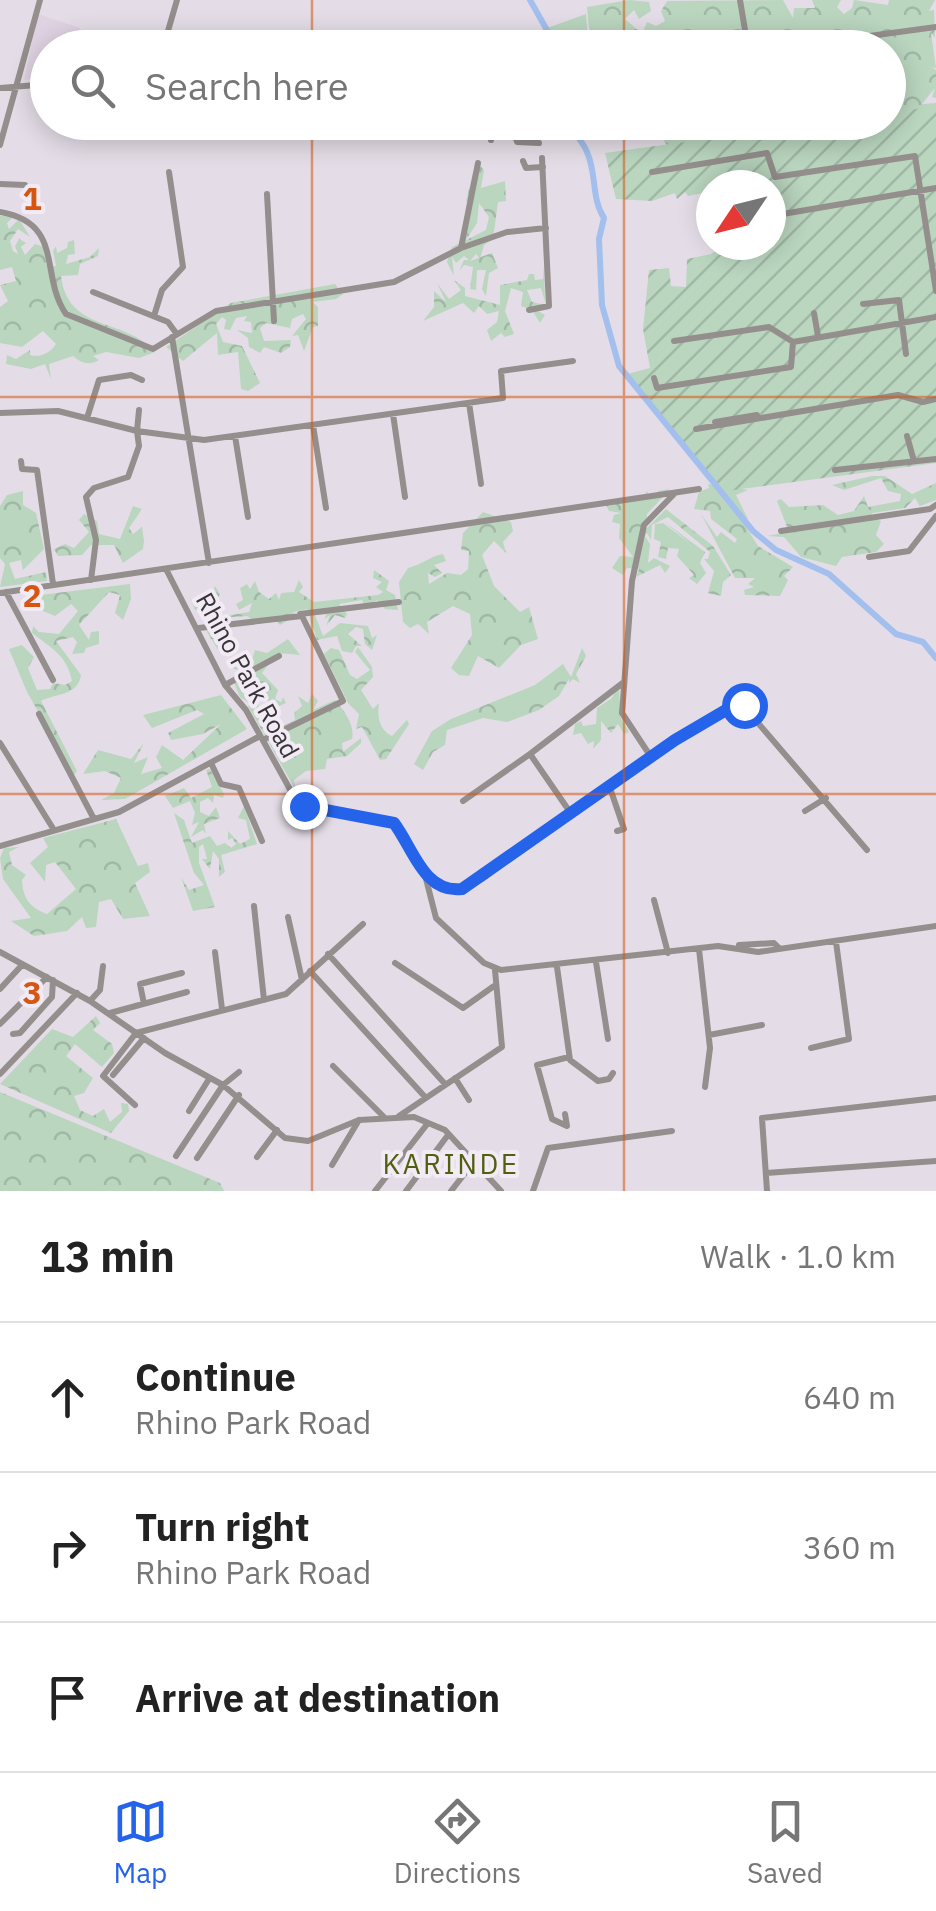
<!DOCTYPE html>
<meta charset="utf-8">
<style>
:root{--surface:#fff;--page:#f6f6f6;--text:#222;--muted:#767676;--line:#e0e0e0;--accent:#2563eb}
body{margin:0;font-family:"IBM Plex Sans",sans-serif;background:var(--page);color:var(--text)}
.compass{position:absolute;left:696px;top:170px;width:90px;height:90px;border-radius:50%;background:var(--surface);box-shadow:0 5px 25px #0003;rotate:235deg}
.stop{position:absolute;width:30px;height:30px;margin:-22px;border:8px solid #2563eb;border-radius:50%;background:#fff}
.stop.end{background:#2563eb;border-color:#fff;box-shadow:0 2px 10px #0008}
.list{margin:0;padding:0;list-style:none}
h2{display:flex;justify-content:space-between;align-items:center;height:130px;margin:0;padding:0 40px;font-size:42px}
h2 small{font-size:32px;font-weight:400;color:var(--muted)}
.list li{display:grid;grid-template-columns:65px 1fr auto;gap:30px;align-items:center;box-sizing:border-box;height:150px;padding:0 40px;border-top:2px solid var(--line)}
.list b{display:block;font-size:38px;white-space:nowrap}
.list p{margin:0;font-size:32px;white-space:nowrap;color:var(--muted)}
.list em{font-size:32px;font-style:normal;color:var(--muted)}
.icon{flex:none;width:55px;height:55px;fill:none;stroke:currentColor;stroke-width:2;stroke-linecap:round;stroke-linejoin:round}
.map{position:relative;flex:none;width:936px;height:1191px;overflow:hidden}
.search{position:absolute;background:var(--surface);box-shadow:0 5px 25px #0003;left:30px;right:30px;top:30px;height:110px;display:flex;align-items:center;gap:25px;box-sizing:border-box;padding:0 35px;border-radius:55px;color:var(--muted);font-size:38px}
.sheet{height:580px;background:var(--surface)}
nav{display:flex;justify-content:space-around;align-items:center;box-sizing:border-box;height:140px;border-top:2px solid var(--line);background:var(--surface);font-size:28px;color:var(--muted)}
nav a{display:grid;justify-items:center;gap:5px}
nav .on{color:var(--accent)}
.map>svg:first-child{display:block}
.built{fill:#dfd2e2}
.grass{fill:url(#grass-tufts)}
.forest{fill:url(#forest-crowns)}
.garden{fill:url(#garden-furrows)}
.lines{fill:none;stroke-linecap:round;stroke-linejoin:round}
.river{stroke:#a3bfed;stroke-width:6}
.minor{stroke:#948e8d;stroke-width:6}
.route{stroke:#2563eb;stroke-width:12}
.grid{fill:none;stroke:#d65510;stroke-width:2.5;stroke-opacity:0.55}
.labels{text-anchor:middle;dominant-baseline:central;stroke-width:8;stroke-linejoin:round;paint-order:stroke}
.street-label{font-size:25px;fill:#373438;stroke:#f2eaf4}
.neighbourhood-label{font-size:28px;letter-spacing:2.5px;fill:#515f11;stroke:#f2eaf4}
.grid-label{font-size:32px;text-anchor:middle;font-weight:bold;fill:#d65510;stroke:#f2eaf4;stroke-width:8;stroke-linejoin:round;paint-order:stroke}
</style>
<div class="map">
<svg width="936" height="1191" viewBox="0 0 936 1191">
<defs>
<pattern id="grass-tufts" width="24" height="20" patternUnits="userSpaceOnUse" patternTransform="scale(2.5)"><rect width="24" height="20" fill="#bad6bf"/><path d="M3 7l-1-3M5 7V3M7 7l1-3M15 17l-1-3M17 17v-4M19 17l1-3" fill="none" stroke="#a0b8a5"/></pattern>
<pattern id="forest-crowns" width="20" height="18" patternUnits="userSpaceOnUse" patternTransform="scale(2.5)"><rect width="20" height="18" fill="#bad6bf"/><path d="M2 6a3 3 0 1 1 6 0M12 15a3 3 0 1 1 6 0" fill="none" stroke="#a0b8a5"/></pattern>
<pattern id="garden-furrows" width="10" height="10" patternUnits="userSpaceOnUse" patternTransform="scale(2.5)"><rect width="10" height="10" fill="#bad6bf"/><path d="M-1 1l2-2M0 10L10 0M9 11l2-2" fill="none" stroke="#a0b8a5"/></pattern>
</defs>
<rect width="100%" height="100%" fill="#e4dde7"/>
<path class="built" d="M38 14 80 28 75 47 48 48 47 78 24 80Z"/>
<path class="grass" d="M586 14 588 40 595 47H535L536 32Z"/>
<path class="forest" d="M629 0 649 2 651 11 639 19 634 10 625 19 639 31V38L631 40V47H603L589 28 587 7Z
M783 0 793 18 794 8H815L812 0H841L837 7 844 14 852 8 854 0 888 5 889 0H935L929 11 934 10 935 38 931 33 936 68 931 67 936 70V98L932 97 935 88 922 104 936 103V135L782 125 750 134 739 124 720 135 714 151 668 147 661 136 667 131 665 123 888 122V48H636L647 22 656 26 665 21 661 11 667 1Z
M476 161 484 170 481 188 505 181 506 201 498 202 493 239 484 245 480 259 476 254 470 261 492 253 498 268 489 273 486 296 482 289 486 270H477L476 290 470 289 473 267 464 265 459 271 464 260H469L464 256 456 263 452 257 454 276 447 262 452 247 486 230 489 217 479 203 477 223 466 240 472 204 466 201Z
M0 216H14L7 223 9 229 19 219 30 237 18 229 10 241 13 251 18 254 15 246 19 239 26 243 21 247 25 255 35 244 44 247 47 266H56L53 251 56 246 57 253 67 248 68 242 74 240 75 254 68 255 66 264 90 257 99 248 98 256 80 264 78 275 61 276C68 333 125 317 155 352L139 358 106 352 93 356 99 360C89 366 81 363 73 356L49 364 51 379 45 364 31 369 6 364 7 355 16 359 30 350V355C40 358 50 353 56 344L43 331 22 347 0 343V307L8 301 0 285 16 281 12 267 0 270Z
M544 264 545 302 541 288 527 290 532 302 545 305 536 310 545 315 540 323 532 310 521 306 523 292 511 288 505 311 514 334 505 337 501 333 491 341 487 330 497 322 499 311 487 314 479 306 474 313 463 303 423 321 434 307V291L446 302 437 283 449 299 461 290 454 280 465 288V296L500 305V285L527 280 529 274H534L535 280 543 279Z
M335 284 343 294 336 299 313 302 318 307V326L313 327 304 351 298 335 292 336 306 319 303 314 292 319 290 328 266 323 260 328 264 341 291 340 290 347 281 353 264 347 260 353 249 347 248 338 237 330 252 333 251 322 244 321 247 316 236 318 230 330 224 329 226 320 222 317 216 324 223 342 242 346 260 383 248 391 241 389 238 352 218 355 217 333 183 361 166 347 231 303Z
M872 476H885L912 494 936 483V500L920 506 915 498 905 508 873 513 870 516 881 521 876 535 884 544 876 552 842 557 836 566 801 557 784 537 767 536 789 532 777 501 781 499 789 507 823 505 838 515 854 511 864 496 868 507 900 501 901 494 888 491 881 478 844 490 832 485Z
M708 484 748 490 736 495 748 519 746 527 758 546 793 567 784 576 788 580 780 596 745 595 744 590 754 587 748 584 755 578H735L701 514 717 537 721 532 735 543 737 539 711 519 710 511 694 509 699 492 709 488Z
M670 489 647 514 646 529 666 509 713 546 731 575 723 582 721 596 708 593 714 571 704 559H708L710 552 668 517 652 525 651 540 647 533 645 536 650 544 648 563 654 558 670 566 665 573 660 565 636 577 639 569 627 568 623 575 612 568 620 556 633 557 619 538 620 524 612 522 614 515 621 513 609 511 606 505 643 498 647 491 650 498 655 497 658 491Z
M23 491V505L36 513 44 549 23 570 21 560 9 563 15 579 46 572 47 581 0 587 5 564 0 558V506L7 495Z
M133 506 142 509 129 528 133 534 142 527 144 541 143 549 123 563 114 545H91L82 555 58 556 54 549 65 544 74 548 89 532 79 520 84 514 97 521 99 534 120 539Z
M483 512 511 522 513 531 503 542 506 553 494 541 482 555 494 586 520 612 529 607 538 639 521 645 499 668 478 656 469 676 459 675 451 668 472 635 470 614 453 606 427 622 429 634 418 624 410 628 403 622 399 582 408 568C422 565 430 556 443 554L446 561 434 565 442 573 435 577 428 573 429 584 447 573 461 575 468 569 469 551 461 550 463 533Z
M662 520 705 552 700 563 706 573 697 584 689 578 694 575 677 556 679 549 668 548 666 559 658 557 661 542 654 539 655 524 663 523 691 544Z
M374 570 389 581 386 590 395 595 398 610 385 609 377 600 365 608 362 600 339 604 347 614 345 618 335 615 326 626 330 615 325 619 326 614 315 615 323 636 340 623 368 626 372 638 377 635 372 650 365 644 363 629 356 627 348 634 362 646H356L352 653 342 651 337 636 317 640 307 609 294 612 291 619 280 625 275 620 259 624 247 616 218 618 219 645H230V651L220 653 207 632 202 610H195L192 602 208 604 215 586 220 594 210 611 212 618 218 607 219 617 249 612 252 603 239 610 236 604 243 600 240 588 247 584 250 589 255 581 259 592 269 599 276 593 279 600 281 593 294 592 299 580 303 587 299 592 314 602 378 595 383 592 376 587 382 582 373 578Z
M130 584 131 599 123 620 115 613 120 595 109 592 79 625 89 640 91 632 99 631V644L86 648 84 653 72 654 77 642 73 637 56 641 81 675C78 696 56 693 41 701L77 771 74 775 27 692 9 649 22 645 34 657 28 668 37 690 50 689 53 683 65 685 72 681C67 655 51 648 32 633L33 626 39 632 59 634 78 611 71 604 55 616 24 603 40 595Z
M288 639 300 655 277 653 262 673 278 690 275 699 281 702 283 697 286 703 279 706 272 699 269 705 262 684 252 695 246 687 242 690 248 702 240 697 234 683 245 676 249 680 257 670 251 665 242 672 232 668 245 648 240 664 252 660 255 650 267 653Z
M358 647 372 667 373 677 361 690 373 709 379 703C377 716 379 730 392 736L407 720 409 724 386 759 380 760 362 727 356 729 359 714 348 703 324 654 331 648 339 650 350 675 357 679 370 670 355 652Z
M582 648 586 656 576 674 580 683 573 679 569 683V679L559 696 539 710 507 722 483 718 447 730 445 745 433 752 423 770 414 764 432 731 451 719 535 685 563 664 571 677Z
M619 682 620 716 629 732 624 734 618 724 611 733 601 721V740L593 749 594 741 588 744 581 733 573 735 575 724 581 721 583 726 596 724 597 708 612 698Z
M312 694 318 701 313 710 335 700C344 711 355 724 352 739L342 743 343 752 361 738V743L347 756 327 759 325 769 306 771 294 780 295 789 248 706 258 703 262 719 278 728 295 720 294 713 302 706 298 696 308 703Z
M221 695 247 729 125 799 101 800 114 793 121 778 105 771 83 774 98 750 131 759 144 743 134 763 148 757 141 774 162 768 156 757 162 745 183 760 221 724 203 734 171 740 168 733 204 714 197 710 152 728 143 715Z
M210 769 224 794 223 798 214 795 213 803 208 798 200 802V812L209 816 216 807 220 818 204 824 206 834 203 830 191 837 199 822 192 825 195 813 190 801 173 808 165 796 184 788 191 798 212 787 206 770Z
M244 806 257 844 221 855 225 872 219 877V859L213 851 210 869 202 859H207L203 844 199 847V863L215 907 193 911 181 877 189 890 204 885 194 873 174 813 184 820 192 843 210 836 217 846 225 843 231 848 236 844 232 838 228 840V831L240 844 250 839 246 820 238 818Z
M116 819 138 866 148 863 150 872 135 883 150 916 123 919 111 899 99 902 96 927 86 928 82 917 67 931 34 936 11 921 31 918 3 879 0 858 4 848 19 847 9 852 12 865 26 875 22 880C23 898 29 907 47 914L76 889 55 862 46 865 45 882 30 863 48 847 43 838Z
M96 1016 100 1023 93 1030 112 1044 114 1053 102 1067 75 1044 66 1056 93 1078 84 1093 74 1096 80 1110 93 1116 104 1109 110 1122 122 1112 121 1103 128 1104 129 1111 111 1133 0 1084 52 1029 73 1037Z
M0 1092 220 1183 224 1191H0Z"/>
<path class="garden" d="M936 106V463L719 492 627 374 650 368 643 329 649 270 669 268 671 286 686 287 687 259 711 254 724 245H771V185H711V191L688 196 685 192 677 199 675 193 652 201 616 199 605 153 822 123 888 122 889 113Z"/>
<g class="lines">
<path class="river" d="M530 0 552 39 550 48
M576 122C574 138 582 139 587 152 597 174 591 198 604 218L599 239 602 305 619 366 753 531 776 550 829 574 896 634 923 642 936 658"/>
<path class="minor" d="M740 0 748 48
M163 48 177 0
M781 48 936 27
M0 88 48 84
M511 122 517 142 539 143
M491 140 492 122
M0 145 40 0
M523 161 526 168 543 167
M652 172 767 153 775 177 915 156 936 291
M0 184 25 185
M267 194 274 321
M0 212C65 223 39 275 66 314L153 349 216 311 394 282 461 248 507 232 546 228
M771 216 936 188
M461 248 478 163
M93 292 168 322 176 333
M863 304 899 300 906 354
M529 310 549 306 542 158
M814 313 818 336
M154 316 162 290 183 267 169 172
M172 337 209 563
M674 341 769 327 793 342 936 317
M654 378 657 388 791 367 793 342
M469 403 481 484
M139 410 137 431 204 440 503 398 501 371 573 361
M0 413 58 411 137 431 139 446 128 477 94 488 86 497 96 540 91 580
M393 414 405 497
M87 418 99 380 131 375 142 380
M715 422 757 415
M313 425 326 508
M696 429 898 395 923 402 936 399
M235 436 248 517
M907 436 914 461
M21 461 22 469 37 470 53 584
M835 470 936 459
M781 531 930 509 936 505
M869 557 909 551 936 516
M167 571 225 685 246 710 297 802 394 823C421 856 428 912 482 879L675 740 740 702 867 850
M6 592 53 680
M0 593 699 489
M300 614 399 602
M199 628 302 616 343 701 263 740
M225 685 279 656
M39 714 94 819
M0 743 54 830
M530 754 624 682
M651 757 622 713 632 581 644 525 675 493
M211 763 221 784 239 788 262 841
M610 788 624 829 617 831
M463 801 530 754 572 815
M805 811 826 798
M0 846 119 812 260 736
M425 875 436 918 484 963 501 970 718 946 758 952 936 926
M654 900 668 953
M254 906 264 1000
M288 917 302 980
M739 945 774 943 779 948
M699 949 710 1048 705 1087
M0 952 90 1001 165 1053 223 1085 285 1138 308 1141 359 1120 414 1117 445 1130 501 1191
M215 952 222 1009
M328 954 445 1084
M596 962 608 1039
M395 963 463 1008 494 986
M557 967 570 1060 598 1081 609 1079 613 1073
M310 971 426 1098
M0 989 22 965
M90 1001 100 990 103 966
M144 1004 140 984 182 973
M110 1013 187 992
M0 1024 47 977
M13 1034 20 1033 52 997 53 980
M709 1035 762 1025
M811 1048 849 1039 836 942
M333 1066 384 1117
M0 1074 77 993
M113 1075 144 1038
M455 1078 469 1100
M135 1105 103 1076 136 1033 286 994 363 924
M189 1111 209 1079
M565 1114 567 1126 552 1119 537 1065 569 1057
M399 1116 502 1047 495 970
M176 1156 223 1085 239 1072
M257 1157 277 1130
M197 1158 239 1095
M332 1165 359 1120
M766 1173 936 1161
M375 1191 428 1123
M406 1191 448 1135
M451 1191 473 1163
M533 1191 548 1148 672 1131
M767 1191 762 1118 936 1098"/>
</g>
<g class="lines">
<path class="route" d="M304 806 394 823C413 848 424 894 462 889L675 740 738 703 744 705"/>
</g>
<path class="grid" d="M312 0V48M624 0V48M312 122V1191M624 122V1191M0 397H936M0 794H936"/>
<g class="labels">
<g class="street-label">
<text transform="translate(248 675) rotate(61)">Rhino Park Road</text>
</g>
<g class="neighbourhood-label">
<text x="451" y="1163">KARINDE</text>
</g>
</g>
<g class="grid-label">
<text x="32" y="210">1</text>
<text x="32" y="607">2</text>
<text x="32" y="1004">3</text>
</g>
</svg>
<svg class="compass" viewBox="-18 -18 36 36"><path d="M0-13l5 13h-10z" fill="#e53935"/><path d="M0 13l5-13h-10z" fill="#767676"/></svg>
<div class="stop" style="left:744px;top:705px"></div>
<div class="stop end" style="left:304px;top:806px"></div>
<div class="search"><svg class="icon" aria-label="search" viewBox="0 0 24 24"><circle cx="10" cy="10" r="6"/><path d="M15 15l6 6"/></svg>Search here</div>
</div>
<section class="sheet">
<h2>13 min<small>Walk · 1.0 km</small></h2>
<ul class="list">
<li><svg class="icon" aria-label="ahead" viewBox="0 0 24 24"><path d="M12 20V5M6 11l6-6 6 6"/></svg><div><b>Continue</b><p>Rhino Park Road</p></div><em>640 m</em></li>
<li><svg class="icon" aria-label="right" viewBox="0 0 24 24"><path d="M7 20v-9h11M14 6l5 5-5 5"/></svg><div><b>Turn right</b><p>Rhino Park Road</p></div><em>360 m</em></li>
<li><svg class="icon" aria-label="arrive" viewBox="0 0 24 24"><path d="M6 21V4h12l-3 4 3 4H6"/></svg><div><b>Arrive at destination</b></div></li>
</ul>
</section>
<nav>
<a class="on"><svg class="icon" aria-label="map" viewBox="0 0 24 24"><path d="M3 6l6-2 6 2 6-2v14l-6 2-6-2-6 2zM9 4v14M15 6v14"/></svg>Map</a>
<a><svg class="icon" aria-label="directions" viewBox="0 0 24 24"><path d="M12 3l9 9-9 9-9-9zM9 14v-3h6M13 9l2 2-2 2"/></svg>Directions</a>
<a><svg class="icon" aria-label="saved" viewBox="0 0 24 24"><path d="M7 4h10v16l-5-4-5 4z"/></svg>Saved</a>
</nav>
